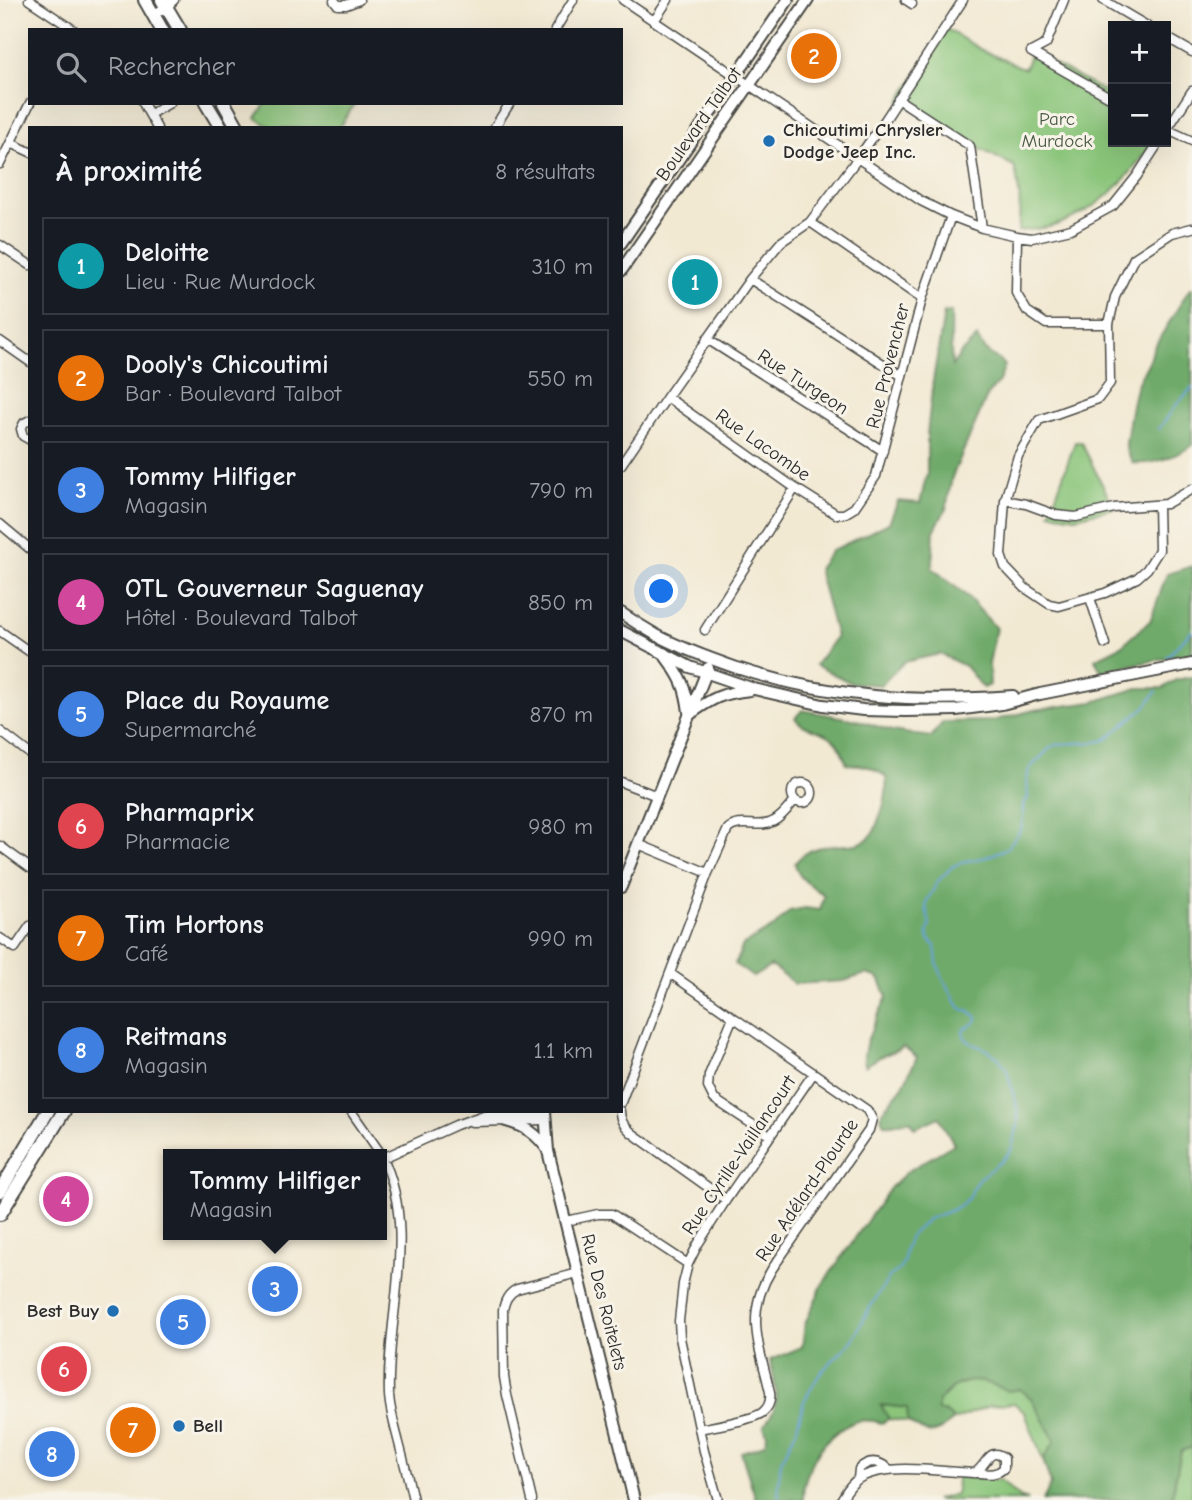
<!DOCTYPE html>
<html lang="fr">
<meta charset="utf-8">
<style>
:root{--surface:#171b24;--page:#242831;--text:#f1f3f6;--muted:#9ea1a6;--line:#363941;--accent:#b45309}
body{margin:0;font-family:"Comic Neue",sans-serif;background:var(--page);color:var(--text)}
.controls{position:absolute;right:21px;top:21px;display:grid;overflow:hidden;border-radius:0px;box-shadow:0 7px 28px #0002}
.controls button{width:63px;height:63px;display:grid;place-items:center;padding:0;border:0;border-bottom:2px solid var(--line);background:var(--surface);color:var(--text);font:35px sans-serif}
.you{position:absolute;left:662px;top:592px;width:24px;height:24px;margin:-18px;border:5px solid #fff;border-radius:50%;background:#1a73e8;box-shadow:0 0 0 10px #1a73e833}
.badge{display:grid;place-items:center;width:46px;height:46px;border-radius:50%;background:var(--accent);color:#fff;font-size:23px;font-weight:700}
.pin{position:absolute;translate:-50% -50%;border:4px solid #fff;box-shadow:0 2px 7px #0006}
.popup{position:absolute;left:163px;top:1149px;width:224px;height:91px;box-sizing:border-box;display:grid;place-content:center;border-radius:0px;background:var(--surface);filter:drop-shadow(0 2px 5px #0005);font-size:23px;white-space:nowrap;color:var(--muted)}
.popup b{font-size:26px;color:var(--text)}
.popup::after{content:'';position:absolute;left:50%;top:100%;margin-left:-14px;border:14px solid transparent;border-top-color:var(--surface)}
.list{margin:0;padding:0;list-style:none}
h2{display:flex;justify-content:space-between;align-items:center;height:91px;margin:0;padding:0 28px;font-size:30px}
h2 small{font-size:23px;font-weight:400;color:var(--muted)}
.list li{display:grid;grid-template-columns:46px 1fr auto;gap:21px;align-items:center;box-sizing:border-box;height:98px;margin:0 14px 14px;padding:0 14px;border:2px solid var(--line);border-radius:0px}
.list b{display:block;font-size:26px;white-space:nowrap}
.list p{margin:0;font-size:23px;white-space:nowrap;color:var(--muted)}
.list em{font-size:23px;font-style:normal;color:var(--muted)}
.icon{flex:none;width:38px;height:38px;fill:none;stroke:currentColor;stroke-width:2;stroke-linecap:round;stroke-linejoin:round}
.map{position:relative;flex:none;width:1192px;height:1500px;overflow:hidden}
.search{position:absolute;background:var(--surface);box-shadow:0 7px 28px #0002;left:28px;top:28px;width:595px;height:77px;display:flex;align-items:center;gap:18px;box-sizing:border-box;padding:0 24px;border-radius:0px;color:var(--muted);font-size:26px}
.panel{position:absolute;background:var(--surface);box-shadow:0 7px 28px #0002;left:28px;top:126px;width:595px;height:987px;border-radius:0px}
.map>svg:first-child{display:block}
.green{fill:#8ac57a;stroke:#5a7852;stroke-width:2}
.forest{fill:#6faa6a;stroke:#4d6a4a;stroke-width:2}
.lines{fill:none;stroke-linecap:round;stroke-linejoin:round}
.stream{stroke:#69a2d8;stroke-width:2}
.street-casing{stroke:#494844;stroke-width:11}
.secondary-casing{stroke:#494844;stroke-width:14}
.primary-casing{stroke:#494844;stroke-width:16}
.street{stroke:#fff;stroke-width:8}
.secondary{stroke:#fff;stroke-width:10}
.primary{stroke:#fff;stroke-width:12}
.poi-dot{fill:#1f6fb2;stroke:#f7f3e8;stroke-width:2.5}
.labels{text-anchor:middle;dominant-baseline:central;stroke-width:6;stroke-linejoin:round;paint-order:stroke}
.park-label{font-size:19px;fill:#485943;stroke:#f7f3e8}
.street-label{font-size:19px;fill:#2b2b2b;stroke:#f7f3e8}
.poi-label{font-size:19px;font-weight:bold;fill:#2b2b2b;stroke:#f7f3e8;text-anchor:start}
</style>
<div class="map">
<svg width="1192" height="1500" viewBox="0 0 1192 1500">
<rect width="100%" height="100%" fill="#f7f3e8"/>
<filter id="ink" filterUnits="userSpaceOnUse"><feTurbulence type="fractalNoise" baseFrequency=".0143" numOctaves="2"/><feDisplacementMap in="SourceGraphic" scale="14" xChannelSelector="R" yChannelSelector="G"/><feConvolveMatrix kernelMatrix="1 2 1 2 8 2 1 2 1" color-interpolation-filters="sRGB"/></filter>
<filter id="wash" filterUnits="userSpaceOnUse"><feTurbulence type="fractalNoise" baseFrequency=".00686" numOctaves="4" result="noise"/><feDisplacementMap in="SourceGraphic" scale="28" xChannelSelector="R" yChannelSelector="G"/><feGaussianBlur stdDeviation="1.57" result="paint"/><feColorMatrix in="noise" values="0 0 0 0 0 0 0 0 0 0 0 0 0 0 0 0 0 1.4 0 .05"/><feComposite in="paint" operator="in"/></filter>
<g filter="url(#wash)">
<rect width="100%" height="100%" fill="#f2e9d3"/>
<path class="green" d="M945 28 982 50 1025 69 1031 52 1113 96V142H1152C1129 180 1099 210 1056 225 1044 229 1030 229 1018 231 1021 209 1020 187 1014 166L958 138 900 101Z
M266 103H355L339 128H272L256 118Z
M1075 442H1081L1114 508 1076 517 1050 513Z
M973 1380 994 1384 1008 1391 1021 1389 1031 1398 1056 1441 1043 1460 1025 1413 1014 1403 989 1406 954 1420 946 1413 938 1411V1401L955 1386Z
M880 1405 908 1408V1422L889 1419Z
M1192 1447V1500H1171L1181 1451Z
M957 1477 1000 1480 1021 1498 1028 1500H935L956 1494Z"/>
<path class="forest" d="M1190 288H1192V446C1173 457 1155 465 1133 463L1126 450V443C1129 424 1131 403 1137 385 1142 372 1151 363 1153 349Z
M951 312C952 331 950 348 952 366L961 353 977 337 984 349 1005 365 999 381 987 396 952 477 946 509 934 531 932 568 968 597 996 628 989 664 990 685 983 688 965 666 940 654 904 662 881 685 851 683 815 665 836 637 818 569 831 551 889 523 898 501 920 503 927 473V434L933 381 944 313Z
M1192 566V653L1101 671 1095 659 1121 646 1150 621 1167 574Z
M1192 677V1447L1181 1451 1171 1500H1043L1051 1484 1043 1460 1055 1441 1031 1398 1020 1389 1008 1391C992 1383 972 1376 955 1386 949 1389 943 1396 938 1401V1411L946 1413 954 1420C933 1436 930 1437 908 1422L907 1408 881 1405 889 1419 882 1423C871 1420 860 1419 850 1424 823 1436 802 1471 803 1500H756L741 1452 758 1447 766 1442 767 1435 764 1425C784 1403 775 1385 770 1360L802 1347 805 1324 822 1285 891 1187 908 1171 954 1144 939 1117 915 1128 911 1121C901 1119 895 1126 884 1124L881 1117 882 1112 903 1086 917 1057 904 1047 880 1057 865 1066C859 1048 879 1015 887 997L880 980 876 977 866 974 844 981 795 984 771 966 753 977 735 964 743 945 775 926 790 911 805 908 820 910 824 895C812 886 797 879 795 863 820 833 851 856 871 836 875 832 876 826 878 821 884 807 888 792 886 777 873 766 864 765 847 764 843 755 840 744 832 738 821 729 803 730 795 718L802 710 857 720 892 731 931 737 943 722 992 721 1034 710 1093 702 1138 688H1163L1176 680Z"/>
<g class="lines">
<path class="stream" d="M1159 429 1177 404 1192 388
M1167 657 1192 630
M779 1500 778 1484 781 1461 796 1431 804 1401 820 1373 852 1341 869 1309 890 1276 899 1270 904 1261 905 1249 910 1236 928 1219 952 1210 962 1204 970 1196 974 1186 979 1178 1002 1161 1011 1150 1018 1125V1111L1006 1068 999 1058 986 1049 972 1044 965 1038 963 1033 964 1029 976 1022 977 1018 975 1015 959 1007 943 979 937 963 935 946 929 939 927 933 930 925 926 908 927 901 938 881 953 866 967 861 987 857 1007 848 1020 831 1023 820V804L1028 798 1027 779 1029 769 1050 748 1057 744 1096 742 1105 740 1145 707 1157 691"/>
</g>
</g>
<g filter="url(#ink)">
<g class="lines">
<defs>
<path id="street" d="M29 0 74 30
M334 0 338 5H346L359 0
M623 0 921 201 951 216 982 228 1017 236 1032 238 1071 229 1113 206 1137 176 1159 142
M906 0 912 4
M1064 0 1046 44 1031 52 1113 99
M1103 0 1147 26
M153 14 166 8 174 0
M654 21 668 0
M555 30 573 0
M1166 37 1192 52
M898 99 970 146 982 228
M143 103 157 128
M150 114 170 103
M494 128 510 103
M1166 129 1192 141
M1166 131 1192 91
M11 143 30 152
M0 164 30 103
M810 222 922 299
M1017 236 1016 293 1027 311 1046 324H1109
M0 245 30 265
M750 279 902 376
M707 339 883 451
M0 341 30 362
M667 397 795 488 836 514H844L854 508 876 476 922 299 951 216
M30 420 24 423 21 429 23 436 30 440
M621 465 667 397 750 279 781 242 810 222 858 158 885 120 963 0
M1005 500 1026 504 1056 515 1076 517 1114 508 1166 504 1192 489
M1158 505 1159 550 1147 569 1137 578 1105 593 1059 606 1049 604 1025 588 1005 567 1001 555 1005 500 1018 456 1039 420 1098 399 1110 383 1109 324 1115 297 1134 258 1172 233 1192 228
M0 524 30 549
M1090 598 1105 644
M705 630 795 488
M0 631 30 652
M0 731 30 754
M621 782 657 796
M792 793a10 10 0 1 1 20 0a10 10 0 1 1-20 0Z
M638 844 708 873
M0 846 30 868
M0 938 15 948 30 926
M671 974 867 1110 872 1119 869 1130 772 1269C744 1314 759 1344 770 1392 771 1399 770 1406 763 1412 754 1420 713 1426 699 1429
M733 1017 709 1075 708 1087 714 1099 770 1136
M621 1102 708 873 728 829C741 818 759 830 774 821 782 817 789 807 795 800
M351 1111 381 1154
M620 1111C620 1122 625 1126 632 1133L726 1200
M472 1122 545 1120
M382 1156C419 1232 386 1315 389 1395 390 1411 395 1427 399 1443 404 1462 409 1481 413 1500
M383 1158 456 1125 481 1116 506 1113H545
M566 1221 598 1214H612L688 1264
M858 1479 859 1469C869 1459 879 1461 889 1469
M532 1500 507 1395 504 1377 503 1310C505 1300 508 1294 517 1289L578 1273
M718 1500 704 1451 680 1338 679 1321 683 1284 688 1264 698 1244 726 1200 813 1074
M841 1500C846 1492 850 1484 858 1479 887 1461 945 1473 979 1473 989 1474 997 1475 1004 1468V1458C988 1445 987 1467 974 1473"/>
<path id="secondary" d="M621 243 788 0
M621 271 808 0
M621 613C633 621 646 629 658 636 683 649 711 659 737 668 828 698 919 703 1013 696
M621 631 690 667 754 689 823 705 863 710 906 711 956 710 1002 704 1040 694 1192 664
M666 657C681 677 686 687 689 712
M689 715C712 698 722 693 750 690
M621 887 708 668
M545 1111 548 1151 634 1500
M506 1113 517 1111
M506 1121C525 1126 536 1133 548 1150"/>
<path id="primary" d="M145 0 162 30
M162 0 180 30
M206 103 221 128
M224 103 238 128
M0 1191 48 1111
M0 1214 64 1111"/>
</defs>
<use href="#street" class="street-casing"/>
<use href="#secondary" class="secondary-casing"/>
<use href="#primary" class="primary-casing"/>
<use href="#street" class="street"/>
<use href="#secondary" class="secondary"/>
<use href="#primary" class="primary"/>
</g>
</g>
<g class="poi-dot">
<circle cx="769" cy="141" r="7"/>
<circle cx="113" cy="1311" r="7"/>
<circle cx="179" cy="1426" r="7"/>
</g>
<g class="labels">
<g class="park-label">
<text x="1057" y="119">Parc<tspan x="1057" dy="22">Murdock</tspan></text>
</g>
<g class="street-label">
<text transform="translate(699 124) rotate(-55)">Boulevard Talbot</text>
<text transform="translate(888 366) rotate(-76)">Rue Provencher</text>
<text transform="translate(803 382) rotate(33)">Rue Turgeon</text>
<text transform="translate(763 445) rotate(35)">Rue Lacombe</text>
<text transform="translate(739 1155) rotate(-56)">Rue Cyrille-Vaillancourt</text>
<text transform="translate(807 1190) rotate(-56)">Rue Adélard-Plourde</text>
<text transform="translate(604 1302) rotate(76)">Rue Des Roitelets</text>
</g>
<g class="poi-label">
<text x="783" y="130">Chicoutimi Chrysler<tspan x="783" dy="22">Dodge Jeep Inc.</tspan></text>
<text x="99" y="1311" text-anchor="end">Best Buy</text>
<text x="193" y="1426">Bell</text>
</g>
</g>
</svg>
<div class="controls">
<button>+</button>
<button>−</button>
</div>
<div class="you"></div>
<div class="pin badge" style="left:695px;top:282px;background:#0f9aa8">1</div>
<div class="pin badge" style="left:814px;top:56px;background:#e8710a">2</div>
<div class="pin badge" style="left:275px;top:1289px;background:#3f7fe0">3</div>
<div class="popup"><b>Tommy Hilfiger</b>Magasin</div>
<div class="pin badge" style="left:66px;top:1199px;background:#d1479c">4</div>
<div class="pin badge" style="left:183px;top:1322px;background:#3f7fe0">5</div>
<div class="pin badge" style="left:64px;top:1369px;background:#e0444e">6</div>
<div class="pin badge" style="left:133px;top:1430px;background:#e8710a">7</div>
<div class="pin badge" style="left:52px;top:1454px;background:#3f7fe0">8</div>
<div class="search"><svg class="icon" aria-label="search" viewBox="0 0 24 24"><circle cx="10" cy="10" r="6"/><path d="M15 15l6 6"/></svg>Rechercher</div>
<section class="panel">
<h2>À proximité<small>8 résultats</small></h2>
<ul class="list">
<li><span class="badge" style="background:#0f9aa8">1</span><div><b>Deloitte</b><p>Lieu · Rue Murdock</p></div><em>310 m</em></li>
<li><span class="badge" style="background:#e8710a">2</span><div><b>Dooly's Chicoutimi</b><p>Bar · Boulevard Talbot</p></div><em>550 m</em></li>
<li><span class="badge" style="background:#3f7fe0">3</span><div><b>Tommy Hilfiger</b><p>Magasin</p></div><em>790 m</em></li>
<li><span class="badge" style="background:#d1479c">4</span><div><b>OTL Gouverneur Saguenay</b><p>Hôtel · Boulevard Talbot</p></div><em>850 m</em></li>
<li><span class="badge" style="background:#3f7fe0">5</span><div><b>Place du Royaume</b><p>Supermarché</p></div><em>870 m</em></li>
<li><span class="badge" style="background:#e0444e">6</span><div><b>Pharmaprix</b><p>Pharmacie</p></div><em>980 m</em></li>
<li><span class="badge" style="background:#e8710a">7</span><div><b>Tim Hortons</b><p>Café</p></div><em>990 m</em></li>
<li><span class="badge" style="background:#3f7fe0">8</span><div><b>Reitmans</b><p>Magasin</p></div><em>1.1 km</em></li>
</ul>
</section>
</div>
